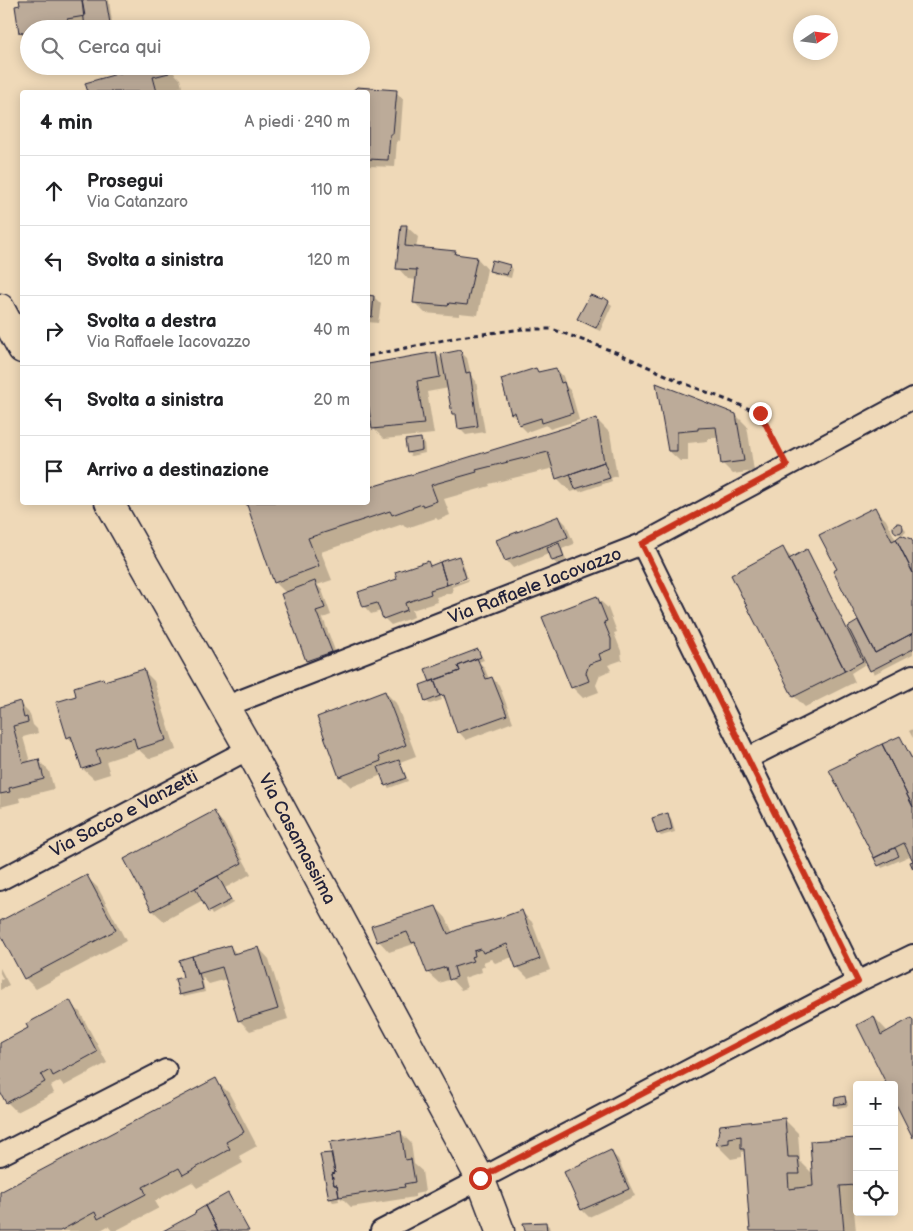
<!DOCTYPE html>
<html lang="it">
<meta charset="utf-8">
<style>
:root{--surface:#fff;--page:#f2f2f2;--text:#202124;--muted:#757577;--line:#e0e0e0}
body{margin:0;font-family:"Balsamiq Sans",sans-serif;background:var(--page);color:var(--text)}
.controls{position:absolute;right:15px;bottom:15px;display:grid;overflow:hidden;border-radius:5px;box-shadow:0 2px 12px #0003}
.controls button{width:45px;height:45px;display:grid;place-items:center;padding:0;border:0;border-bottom:1px solid var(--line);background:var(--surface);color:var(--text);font:25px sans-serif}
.compass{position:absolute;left:793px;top:15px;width:45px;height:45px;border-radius:50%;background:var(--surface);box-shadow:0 2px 12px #0003;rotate:77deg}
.stop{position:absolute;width:15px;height:15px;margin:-11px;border:4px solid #c8321e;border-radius:50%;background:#fff}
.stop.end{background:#c8321e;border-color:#fff;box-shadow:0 1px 5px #0008}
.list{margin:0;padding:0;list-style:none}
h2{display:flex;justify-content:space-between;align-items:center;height:65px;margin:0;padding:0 20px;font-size:21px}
h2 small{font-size:16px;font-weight:400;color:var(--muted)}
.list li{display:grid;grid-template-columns:32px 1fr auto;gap:15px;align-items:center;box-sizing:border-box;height:70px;padding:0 20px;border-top:1px solid var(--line)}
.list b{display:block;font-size:19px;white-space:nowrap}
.list p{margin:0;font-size:16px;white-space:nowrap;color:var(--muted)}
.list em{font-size:16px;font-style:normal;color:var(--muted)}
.icon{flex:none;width:28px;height:28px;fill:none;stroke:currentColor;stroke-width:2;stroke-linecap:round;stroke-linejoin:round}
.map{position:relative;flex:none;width:913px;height:1231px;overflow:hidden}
.search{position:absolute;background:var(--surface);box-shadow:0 2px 12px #0003;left:20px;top:20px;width:350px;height:55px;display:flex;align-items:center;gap:12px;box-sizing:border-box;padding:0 18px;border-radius:28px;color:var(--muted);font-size:19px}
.panel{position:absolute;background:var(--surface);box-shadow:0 2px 12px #0003;left:20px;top:90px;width:350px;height:415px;border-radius:5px}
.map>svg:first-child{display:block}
.shadow{fill:#0003}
.building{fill:#bcab99;stroke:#22223b}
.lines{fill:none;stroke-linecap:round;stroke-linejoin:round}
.street-casing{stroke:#22223b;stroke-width:24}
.secondary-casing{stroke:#22223b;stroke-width:31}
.path{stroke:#22223b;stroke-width:3;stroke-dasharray:5 4;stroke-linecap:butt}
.street{stroke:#efd9b8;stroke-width:20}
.secondary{stroke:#efd9b8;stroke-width:28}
.route{stroke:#c8321e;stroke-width:6}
.labels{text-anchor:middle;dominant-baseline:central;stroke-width:4;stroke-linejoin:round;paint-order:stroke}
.street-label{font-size:18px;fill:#22223b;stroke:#efd9b8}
</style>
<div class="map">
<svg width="913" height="1231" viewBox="0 0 913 1231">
<rect width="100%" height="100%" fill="#efd9b8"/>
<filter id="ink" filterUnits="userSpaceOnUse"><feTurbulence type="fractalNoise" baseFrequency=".02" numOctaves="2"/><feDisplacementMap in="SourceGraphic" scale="10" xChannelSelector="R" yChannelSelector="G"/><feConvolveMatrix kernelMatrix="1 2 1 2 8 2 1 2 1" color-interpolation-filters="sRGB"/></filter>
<g filter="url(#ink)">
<path class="shadow" d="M20 0H109L113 29H29V41L20 33Z
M162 66H167L180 79 182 87 166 91 167 92H89L87 83Z
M357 88 396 92 403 99 400 141 397 140 395 167 368 166V92H353Z
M402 226 407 227 418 237 416 248 455 252 460 256 477 258 487 269 478 315 459 313V316L425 313 414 302 417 280 408 279 398 268Z
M509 266 513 269 511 278 494 274 490 271Z
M368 279 370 282 369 296 374 297 381 304 378 323 368 322Z
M608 302 612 305 600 331 581 322 578 319Z
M460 351 467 358 471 375 476 381 485 432 466 435 459 428 458 418 453 413 449 388 427 392 434 434 384 439 373 428 368 394V365L436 353 443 361Z
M536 369 540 373 556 369 563 376 566 386 571 391 579 420 550 429 546 425 527 432 520 425 519 421 512 414 502 380Z
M657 384 736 415 747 426 754 471 733 474 722 463 719 438H708V441L688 443V461H680L669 451Z
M596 419 610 433 617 476 611 478 612 481 580 492 578 490 571 492 557 478 554 468 489 484 490 486 444 499 450 515 438 520 436 518 407 528 403 524 321 552 332 580 317 585 322 590 331 615 323 618 338 659 315 668 307 661 283 595 286 593 275 582 247 502H368V490Z
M420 439 424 442 425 453 411 456 408 452Z
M875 509 886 520 896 540 913 542V654L874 674 867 663 851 673 855 682 805 707 794 696 783 549 793 559 807 551 810 554 847 629 858 622 862 626 839 569Z
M559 517 566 524 574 544 562 549 566 560 557 564 553 561 551 553 513 568 506 560Z
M896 524H899L905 529 906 532 902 535 896 531 895 527Z
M459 557 462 560 467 577 451 582V585L468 579V581L452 587 453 592 436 597 438 602 412 610 414 617 391 625 384 618 381 611 371 614 364 606 399 580 428 563 432 566Z
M597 598 608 608 617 632 614 633 621 651 622 660 608 665 611 670 600 675 596 685 599 692 583 698 572 687Z
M478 650 484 660 479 662 484 667 489 679 492 678 499 685 513 722 466 740 459 732 448 702 440 695 442 700 430 704 426 701 431 682Z
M143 670 154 681 176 750 149 759 139 750 106 761 110 774 94 779 83 769 75 745 68 737 78 696 103 679 106 682Z
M385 692 396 703 416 756 400 762 408 781 389 788 386 785 382 775 351 787 340 776Z
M19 703 30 714 33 725 37 729 38 733 23 737 30 762 38 760 49 771 54 789 19 798 20 802 0 807V708Z
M913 729V738L909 731Z
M900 737 913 759V858L912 855 882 868 875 857Z
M214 813 224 824 251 874 225 888 233 903 212 915 203 900 164 921 153 911 126 860Z
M667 815 671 818 675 832 661 836 658 833Z
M87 877 98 888 126 941 36 989 25 978 0 931V923Z
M436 907 446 918 453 933 521 911 532 922 550 970 528 978 517 967 513 957 495 963 491 959 483 962 485 966 481 968 482 972 464 978 467 988 461 990 451 979 439 983 428 973 419 949 414 944 389 952 379 941Z
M229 946 237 954 259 948 269 959 288 1019 250 1031 239 1020 227 979 209 984 202 977 205 992 183 997 180 994 185 978Z
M0 968 9 985 0 990V979L1 980 3 979 0 973Z
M69 1002 80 1012 107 1063 64 1086 60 1081 51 1086 54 1093 17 1112 7 1102 0 1090V1044L29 1029Z
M874 1017 888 1032 913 1022V1135L894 1085Z
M215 1080 229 1093 257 1146 239 1156 243 1163 197 1188 192 1182 155 1201 159 1208 115 1231H112L108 1226 99 1231H0V1194Z
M844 1097 847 1101 848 1106 838 1108 835 1105 836 1099Z
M784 1119 798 1133 800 1161 814 1175 857 1139V1200H853L856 1231H751L745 1151 742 1152V1157L731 1159 717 1145 721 1126Z
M400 1132 411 1143 414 1164 422 1171 425 1192 415 1194V1197L351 1207 342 1198 341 1200 339 1188 336 1185 339 1201 333 1202 330 1198 331 1154 334 1157Z
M611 1152 618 1159 635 1196 589 1217 582 1210 565 1172Z
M228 1194 249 1231H165Z
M545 1223 549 1226 550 1231H526Z"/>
<path class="building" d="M19 0H82L85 16 67 19 68 27 29 29V32L19 33 15 6 20 5Z
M82 0H106L111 29H85Z
M145 66H167L169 73 153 77 157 92H88L85 83Z
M357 87 397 90 393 134H390L388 160 368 159V92H351Z
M401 225H407L405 246 456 251 455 254 477 257 467 305 449 303 448 306 413 303 417 270 396 269Z
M492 260 510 265 507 275 489 271Z
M368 295 374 296 372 317 368 316Z
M590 295 602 299 603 297 609 301 596 328 577 319Z
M461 350 466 373 470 372 478 426 458 429 456 414H452L441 354Z
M436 352 440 377 417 381 424 424 372 429 368 402V364Z
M536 368 538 372 556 368 561 383 564 382 573 413 542 423 541 418 519 425 515 412 511 414 501 379Z
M656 383 736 414 744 461 721 464 716 427 698 428V430L677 432V451H668Z
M597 418 604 462 556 479 548 452 476 470 477 472 431 485 437 501 423 506 422 504 392 515 390 511 308 538 319 566 274 583 246 502H368V488Z
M421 438 422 450 407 453 405 440Z
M604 462 610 478 575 489 570 474Z
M875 507 892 541 896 539 913 573V633L875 653 833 571 837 569 819 535Z
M559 516 568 537 505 561 496 540Z
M893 528a5 5 0 1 1 10 0a5 5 0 1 1-10 0Z
M901 535 911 539 913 542V573L896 539Z
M559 543 564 557 552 561 547 548Z
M783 547 845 671 793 697 731 575Z
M807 549 863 661 845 671 789 559Z
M459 556 466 578 447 585 440 562Z
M428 561 430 566 440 562 447 585 430 590 431 594 405 603 407 610 383 619 377 603 363 607 358 592 397 579 395 572Z
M315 581 325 608 316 611 332 652 306 661 281 594Z
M597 596 607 621 604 622 611 639V649L599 654 601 660 589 664 586 673 589 681 571 688 542 617Z
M858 621 875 653 913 633V649L870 671 848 627Z
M478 649 481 657 458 666 460 671 430 682 425 669Z
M477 658 486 679 492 677 507 715 457 733 444 695 440 696 434 680 460 671 458 666Z
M144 669 166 740 137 749 134 738 96 750 100 763 82 769 71 736 67 738 56 702 76 696 74 687 103 678 104 681Z
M434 680 440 696 425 702 420 685Z
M385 691 406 745 379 756 381 761 339 777 317 717Z
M20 701 24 718 27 717 28 722 13 726 23 763 39 759 44 779 9 788 10 792 0 794V707Z
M900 736 913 761V807L882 744Z
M882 744 913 807V869L910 862 913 861 904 843 874 858 829 770Z
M399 760 406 778 385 786 378 767Z
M214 811 242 863 152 911 124 859Z
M668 813 672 829 657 834 652 818Z
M895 848 899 856 878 866 874 858Z
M87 875 116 930 24 979 0 934V921Z
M218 876 231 900 208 912 195 888Z
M436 906 448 934 464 927 500 918 522 910 540 959 516 968 507 944 483 953 481 949 474 951 475 956 471 957 473 961 454 967 457 977 449 980 446 967 427 973 415 942 412 943 407 932 377 942 371 926Z
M230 945 233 954 259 947 278 1009 238 1021 222 967 197 974 192 956Z
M192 956 197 974 199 973 203 989 179 995 175 979 183 977 179 960Z
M70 1000 97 1052 53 1076 50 1070 41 1075 45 1082 6 1103 0 1092V1043L28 1028 26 1024Z
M874 1016 881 1035 911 1018 913 1021V1138L894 1100V1085H887L857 1025Z
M216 1078 244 1132 226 1142 230 1149 183 1175 179 1168 143 1187 146 1194 98 1219 95 1212 60 1231H0V1192Z
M845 1096 846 1103 834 1105 835 1098Z
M785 1118 788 1157H798L800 1174H788L789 1189 813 1186 810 1141 857 1138V1185L840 1186 844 1231H750L744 1149H741V1136L729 1138V1143L716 1145 720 1125Z
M401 1131 405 1160 411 1159 415 1182 404 1184 405 1187 339 1197 337 1185H334L332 1174 335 1173 330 1142Z
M611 1150 629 1189 581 1210 564 1172Z
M331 1153 335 1173 332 1174 334 1185H337L339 1197 329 1199 320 1154Z
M228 1193 249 1231H218L205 1206Z
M205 1206 218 1231H163L196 1213 195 1212Z
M546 1222 547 1231H525L523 1223Z"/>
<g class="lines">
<defs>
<path id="street" d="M642 544 857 982
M224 707 642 544 913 398
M748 758 913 675
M0 880 249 749
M0 1155 166 1070
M381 1231 857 982 913 955"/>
<path id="secondary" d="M0 308 22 349
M109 502 249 749 480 1178 500 1231"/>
</defs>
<use href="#street" class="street-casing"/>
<use href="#secondary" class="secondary-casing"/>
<path class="path" d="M368 356 458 337 523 329H552L618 353 681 382 760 413 777 446"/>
<use href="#street" class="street"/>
<use href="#secondary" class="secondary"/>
</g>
</g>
<g class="lines" filter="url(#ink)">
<path class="route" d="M480 1178 858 982 642 544 787 466 760 413"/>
</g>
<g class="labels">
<g class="street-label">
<text transform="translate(535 586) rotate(-21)">Via Raffaele Iacovazzo</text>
<text transform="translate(124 814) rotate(-28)">Via Sacco e Vanzetti</text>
<text transform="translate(297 839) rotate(62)">Via Casamassima</text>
</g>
</g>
</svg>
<div class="controls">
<button>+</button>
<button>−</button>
<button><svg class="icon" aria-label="locate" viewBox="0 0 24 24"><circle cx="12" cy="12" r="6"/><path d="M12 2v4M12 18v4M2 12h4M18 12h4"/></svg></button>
</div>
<svg class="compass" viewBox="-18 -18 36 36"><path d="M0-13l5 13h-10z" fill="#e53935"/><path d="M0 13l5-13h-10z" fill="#757577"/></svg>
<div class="stop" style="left:480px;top:1178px"></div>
<div class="stop end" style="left:760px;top:413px"></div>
<div class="search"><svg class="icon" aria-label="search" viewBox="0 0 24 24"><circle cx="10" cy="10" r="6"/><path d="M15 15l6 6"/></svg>Cerca qui</div>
<section class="panel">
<h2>4 min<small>A piedi · 290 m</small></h2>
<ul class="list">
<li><svg class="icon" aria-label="ahead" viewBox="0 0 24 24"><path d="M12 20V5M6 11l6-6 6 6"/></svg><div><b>Prosegui</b><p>Via Catanzaro</p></div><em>110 m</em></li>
<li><svg class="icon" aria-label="left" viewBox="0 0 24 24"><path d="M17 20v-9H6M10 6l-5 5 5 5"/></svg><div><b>Svolta a sinistra</b></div><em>120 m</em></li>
<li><svg class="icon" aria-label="right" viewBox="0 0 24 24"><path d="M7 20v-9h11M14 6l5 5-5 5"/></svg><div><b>Svolta a destra</b><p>Via Raffaele Iacovazzo</p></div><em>40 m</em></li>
<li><svg class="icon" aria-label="left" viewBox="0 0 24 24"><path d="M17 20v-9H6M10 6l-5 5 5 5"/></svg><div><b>Svolta a sinistra</b></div><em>20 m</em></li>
<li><svg class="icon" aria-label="arrive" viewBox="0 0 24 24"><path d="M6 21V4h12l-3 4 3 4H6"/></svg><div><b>Arrivo a destinazione</b></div></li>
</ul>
</section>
</div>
